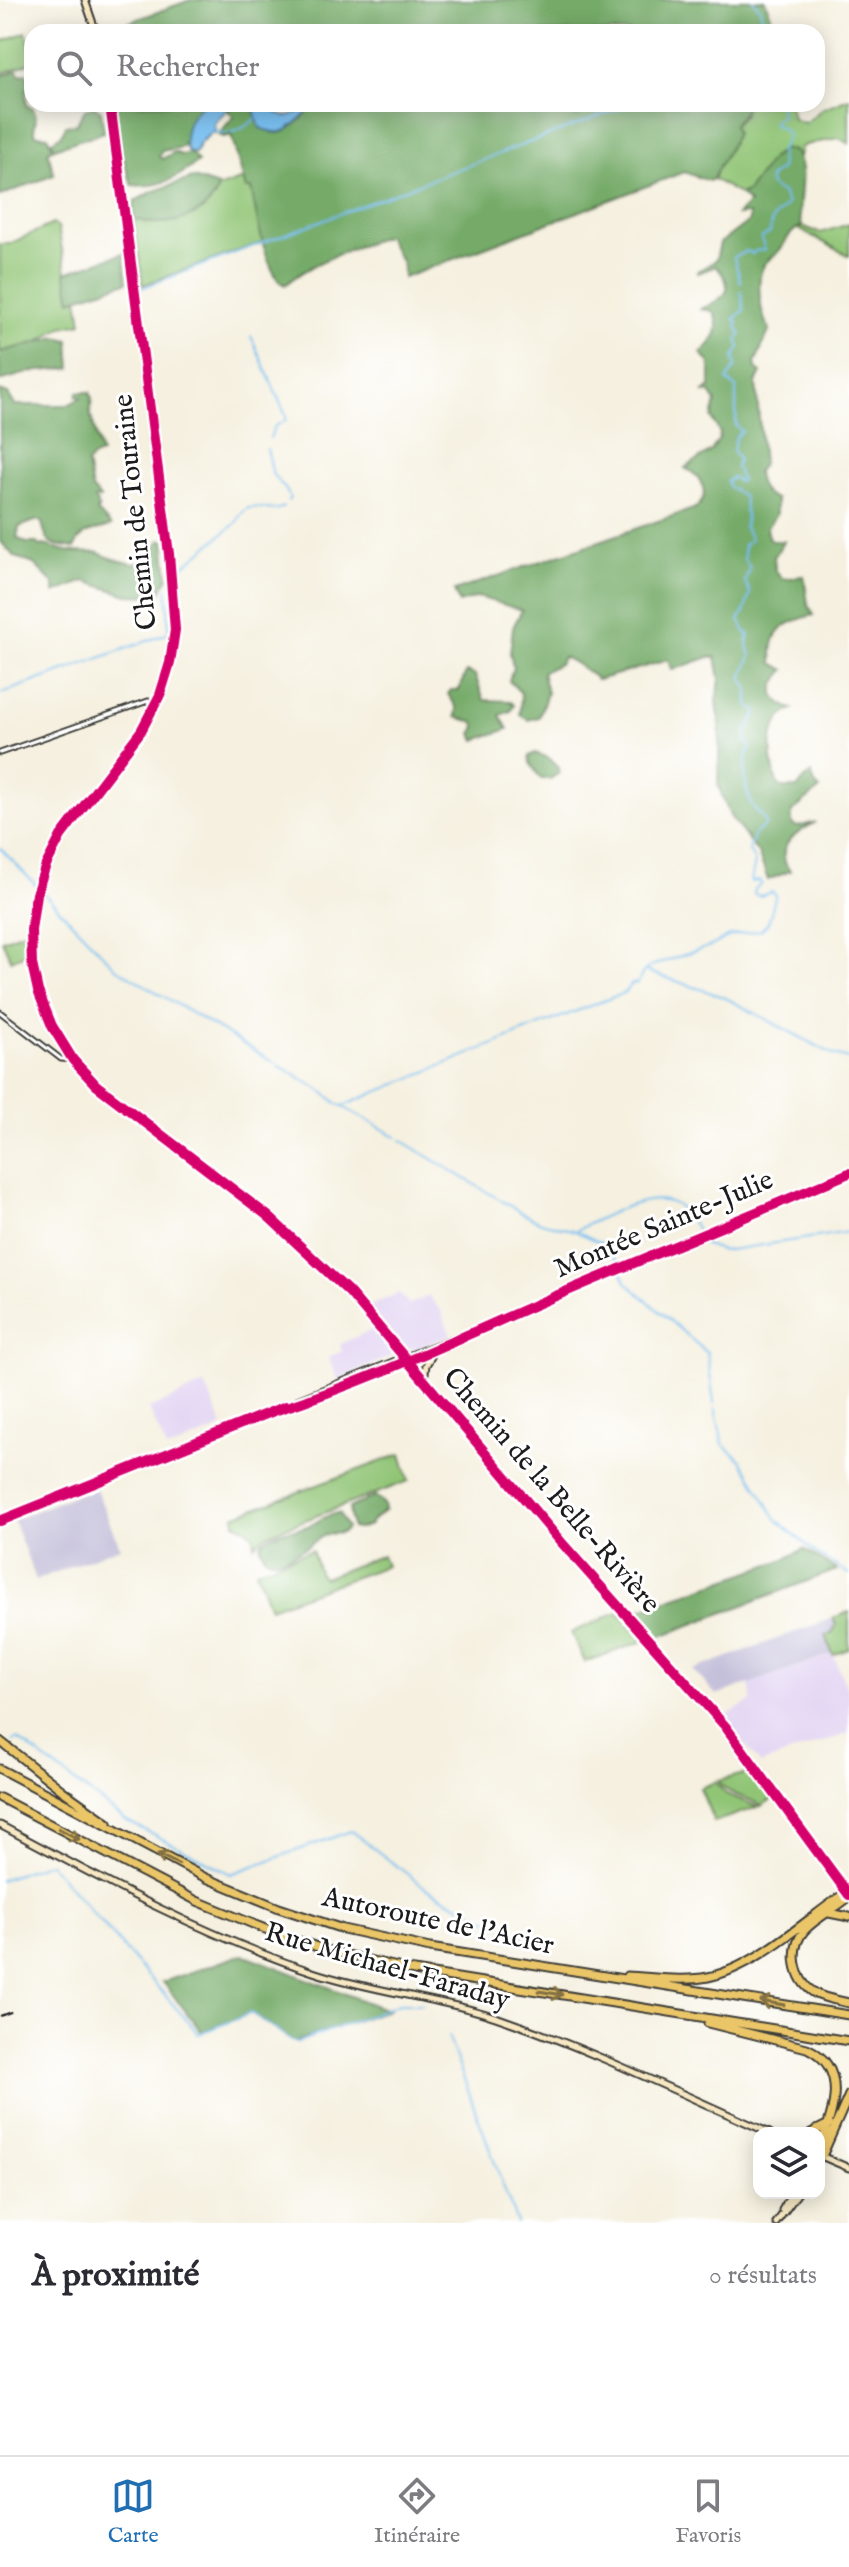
<!DOCTYPE html>
<html lang="fr">
<meta charset="utf-8">
<style>
:root{--surface:#fff;--page:#f7f7f7;--text:#2b2b33;--muted:#7c7c81;--line:#e1e1e2;--accent:#1f6fb2}
body{margin:0;font-family:"IM FELL English",serif;background:var(--page);color:var(--text)}
.controls{position:absolute;right:24px;bottom:24px;display:grid;overflow:hidden;border-radius:16px;box-shadow:0 4px 20px #0003}
.controls button{width:72px;height:72px;display:grid;place-items:center;padding:0;border:0;border-bottom:2px solid var(--line);background:var(--surface);color:var(--text);font:40px sans-serif}
.list{margin:0;padding:0;list-style:none}
h2{display:flex;justify-content:space-between;align-items:center;height:104px;margin:0;padding:0 32px;font-size:34px}
h2 small{font-size:26px;font-weight:400;color:var(--muted)}
.icon{flex:none;width:44px;height:44px;fill:none;stroke:currentColor;stroke-width:2;stroke-linecap:round;stroke-linejoin:round}
.map{position:relative;flex:none;width:849px;height:2223px;overflow:hidden}
.search{position:absolute;background:var(--surface);box-shadow:0 4px 20px #0003;left:24px;right:24px;top:24px;height:88px;display:flex;align-items:center;gap:20px;box-sizing:border-box;padding:0 28px;border-radius:24px;color:var(--muted);font-size:30px}
.sheet{height:232px;background:var(--surface)}
nav{display:flex;justify-content:space-around;align-items:center;box-sizing:border-box;height:112px;border-top:2px solid var(--line);background:var(--surface);font-size:22px;color:var(--muted)}
nav a{display:grid;justify-items:center;gap:4px}
nav .on{color:var(--accent)}
.map>svg:first-child{display:block}
.built{fill:#e2d4f3}
.industrial{fill:#c5c0da}
.green{fill:#91c576;stroke:#567049;stroke-width:2}
.forest{fill:#74aa67;stroke:#486342;stroke-width:2}
.water{fill:#79bff0;stroke:#4a6e86;stroke-width:2}
.lines{fill:none;stroke-linecap:round;stroke-linejoin:round}
.stream{stroke:#79bff0;stroke-width:2}
.street-casing{stroke:#3d3c39;stroke-width:7}
.secondary-casing{stroke:#3d3c39;stroke-width:9}
.highway-casing{stroke:#3d3c39;stroke-width:11}
.street{stroke:#fff;stroke-width:3}
.secondary{stroke:#f7e8c3;stroke-width:5}
.highway{stroke:#ebc669;stroke-width:7}
.rail{stroke:#1c1c1c;stroke-width:2;stroke-dasharray:12 6;stroke-linecap:butt}
.cycleway-casing{stroke:#fff;stroke-width:15}
.cycleway{stroke:#d6006c;stroke-width:10}
.oneway{stroke:#847142}
.labels{text-anchor:middle;dominant-baseline:central;stroke-width:6;stroke-linejoin:round;paint-order:stroke}
.street-label{font-size:28px;fill:#1c1c1c;stroke:#fff}
</style>
<div class="map">
<svg width="849" height="2223" viewBox="0 0 849 2223">
<rect width="100%" height="100%" fill="#fff"/>
<filter id="ink" filterUnits="userSpaceOnUse"><feTurbulence type="fractalNoise" baseFrequency=".0125" numOctaves="2"/><feDisplacementMap in="SourceGraphic" scale="16" xChannelSelector="R" yChannelSelector="G"/><feConvolveMatrix kernelMatrix="1 2 1 2 8 2 1 2 1" color-interpolation-filters="sRGB"/></filter>
<filter id="wash" filterUnits="userSpaceOnUse"><feTurbulence type="fractalNoise" baseFrequency=".006" numOctaves="4" result="noise"/><feDisplacementMap in="SourceGraphic" scale="32" xChannelSelector="R" yChannelSelector="G"/><feGaussianBlur stdDeviation="1.8" result="paint"/><feColorMatrix in="noise" values="0 0 0 0 0 0 0 0 0 0 0 0 0 0 0 0 0 1.4 0 .05"/><feComposite in="paint" operator="in"/></filter>
<g filter="url(#wash)">
<rect width="100%" height="100%" fill="#f5f0df"/>
<path class="built" d="M399 1293 409 1304 429 1296 441 1311 451 1335 415 1349 405 1348 368 1307Z
M374 1329 391 1348V1356L338 1380 328 1357 342 1351 340 1344Z
M205 1384 223 1427 167 1450 149 1409Z
M833 1653 849 1696V1733L763 1763 762 1766 723 1717 752 1701 749 1684Z"/>
<path class="industrial" d="M95 1487 120 1547 36 1580 13 1520Z
M833 1618 836 1624 832 1634 826 1636 833 1653 749 1684 716 1695 693 1670Z"/>
<path class="green" d="M26 32 32 52V62L0 74V42Z
M849 98V144L839 138 805 145 801 147 799 157 794 151 745 193 739 194 713 179C721 156 734 151 733 126L744 115 742 104H790L793 119 805 123 823 108Z
M243 179 246 189 251 188 264 242 143 285 134 220 140 218 144 221 214 199 218 188Z
M53 224 58 227 71 299 78 298 82 323 62 327 35 344 0 352V244H9Z
M849 224V256L799 229 802 226 820 233Z
M26 931 25 954 11 960 2 940Z
M401 1454 409 1481 268 1534 254 1545C256 1531 245 1528 235 1523L234 1516Z
M312 1550 320 1575 324 1578 382 1555 386 1566 270 1608 256 1570Z
M618 1612 644 1641 585 1662 571 1633Z
M849 1612V1649L833 1655 826 1635 832 1634 836 1625 833 1618Z
M755 1771 774 1798 761 1806C746 1795 729 1797 718 1781Z
M715 1782 726 1794 758 1807 714 1822 700 1788Z"/>
<path class="forest" d="M190 0H765L777 32H470L452 24 430 32H221L212 28 209 32H103Z
M17 70 20 75 26 73 31 85 26 91 27 106 33 108 36 117 34 131 37 135 48 136 53 149 48 151 54 175 0 196V77Z
M114 104H203L191 118 183 147 162 151 159 156 162 159 174 152 182 155 191 153 198 162C175 180 159 188 132 185L121 152Z
M232 104H252L260 127C284 141 289 128 306 115L308 104H557L577 117 584 108 582 104H742L746 109 733 125 736 132C732 149 719 162 713 179L709 181 684 172 403 278 402 263 386 236C353 249 312 261 285 285 265 275 256 211 251 189H246L231 135 224 137 218 135 234 116 228 111Z
M94 106 101 111 104 132 55 148 52 141 61 135 66 126 76 124 85 110Z
M783 149 794 151C810 171 794 204 802 226 786 233 788 242 777 253 772 258 766 260 763 267 756 280 760 318 770 329L755 363 757 370 761 373 756 383 763 464 757 471C758 484 762 496 776 499V515L767 527 768 537 773 541H784L774 557 775 570 783 579 804 576 808 604 814 615C785 622 768 631 773 663L785 670C770 686 768 701 793 709 765 722 770 758 777 783L783 788H797L811 773 815 784 820 789 792 812V824L797 827 816 822C796 833 772 847 790 871L768 880 758 853 730 816 718 785 720 726 717 702 720 679 716 657H709L672 670 668 660 597 680C592 674 570 659 563 657L559 664 542 672 547 693 539 717 528 720 520 715 521 693 509 681 513 667 510 653 513 627 522 610 478 597 459 603 454 591 696 508C712 494 701 476 685 468L711 451 719 439 720 433 712 418 716 402 710 393 704 392 710 387V363L701 353C715 341 722 329 713 311L701 309C725 298 738 290 716 266L698 273V271L716 260 720 243 749 221V214L737 215 749 203 739 194 746 193 771 159Z
M193 178 218 186C213 212 180 224 155 223 148 223 142 220 136 220L133 213 135 201 154 191Z
M124 253 127 282 71 300 65 273Z
M57 337 69 340 71 368 30 372 0 381V352Z
M0 391 8 394 15 405H68L81 398 76 396 78 392H90L92 399 90 412 101 454 93 457 87 463 92 489 100 498 95 499 99 507 97 511 111 526C97 531 79 531 75 548 50 544 48 547 42 523L38 520 19 527 17 538 27 543H37L40 546 44 545C63 551 77 554 98 552 103 557 126 562 134 564L142 562 160 541 164 540 168 577 159 596 127 595 85 581 54 593V584L34 564 15 557 0 541Z
M466 672 475 675 484 700 510 701 514 705 511 711 500 715 508 729 476 740 472 734 476 727 474 722 456 717 457 708 448 694 451 690H459Z
M535 753 549 758 559 768V773L550 779H541L530 763 529 756Z
M375 1496 384 1504 385 1510 370 1523V1525L359 1529 352 1528 349 1508Z
M339 1513 347 1528 344 1532C338 1535 331 1532 325 1535 309 1544 286 1565 266 1558L260 1547 261 1543C274 1529 293 1532 310 1525 320 1520 327 1514 339 1513Z
M804 1549 837 1570 658 1637 644 1625 635 1611 785 1559Z
M243 1954 387 2010 295 2042 251 2013 202 2032 163 1982Z"/>
<path class="water" d="M232 104 214 123 215 133H211L199 144 195 153 187 151C181 133 189 116 203 104Z
M252 104H275L273 107 275 112 286 117 299 112 301 104H308L306 114C288 129 286 138 260 128Z"/>
<g class="lines">
<path class="stream" d="M753 0 760 9 764 25
M765 29 766 32
M216 131C230 138 246 127 257 118
M741 283 734 257 747 251 753 254 755 251 765 250 761 238 770 233C771 212 778 217 787 204L782 193 772 187 769 182 770 177 781 169 780 150 788 136 783 129 773 124 775 119 781 116 780 104
M139 289 632 104
M251 336 286 416V420L274 427 270 438
M267 449 273 475 286 490 290 498 288 501
M180 569 236 523C250 493 263 517 284 507
M0 694 166 634 169 629 167 588
M0 848 116 968 322 1091 338 1104 397 1137
M646 971 724 997 834 1055 849 1059
M343 1106 540 1025 624 993 632 984 638 983 643 972 651 966 711 946 730 936 761 930 768 923 776 895 772 892 760 896 754 894 755 889 762 884 760 881 751 882 755 862 749 850 754 835 766 824C763 814 754 811 751 803 744 785 742 764 751 746L746 741V733L757 712 748 704V687L742 678 751 656 747 642 749 634 745 632 739 620 745 610 750 593 745 581 750 568 744 559V545L751 539 744 527 746 516 743 496 729 487 727 482 732 477 739 482 741 480 736 467 738 459 733 451 736 437 742 431 736 426V388L727 380 736 366 734 358 740 347 737 341 741 334 737 327 738 322 734 319 744 310 741 291
M401 1140 522 1213 541 1222 576 1231 605 1245 618 1263 626 1282 707 1353 714 1403
M577 1230C604 1217 655 1185 682 1209 693 1219 698 1234 706 1245L723 1251 849 1232
M715 1408 723 1444 741 1460 777 1520 816 1553 849 1574
M13 1741 17 1739 26 1745 127 1821 231 1874 351 1831 427 1889 501 1926
M0 1751H1
M0 1880 49 1863 199 2034 251 2013 296 2043 399 2004H422
M507 1929 530 1937 541 1948
M448 2036 517 2223"/>
</g>
</g>
<g filter="url(#ink)">
<g class="lines">
<defs>
<path id="street" d="M0 753 148 701H158
M0 1012 61 1059 73 1060"/>
<path id="secondary" d="M85 0 96 32
M110 104 169 554 175 630 170 663 160 695 141 731 61 836 46 865 36 894 31 930 32 964 38 991 52 1026 73 1060 96 1085 268 1216 349 1292 562 1543 725 1726 849 1895
M424 1381 426 1365 434 1352
M297 1400 474 1330
M274 1411C363 1383 444 1345 528 1308 635 1261 743 1219 849 1173
M0 1521 274 1411
M0 1825C102 1880 203 1935 313 1972 376 1993 444 1998 507 2021 596 2052 683 2095 770 2133
M821 2156 849 2168
M782 2210 792 2193
M776 2223 798 2193"/>
<path id="highway" d="M0 1741 63 1791 108 1823
M0 1769 206 1878 279 1908 343 1929 430 1948 849 2015
M0 1798 197 1901 280 1935 327 1950 414 1971 849 2041
M848 1894 844 1901C831 1911 815 1919 804 1931 789 1949 794 1979 813 1992 824 1999 837 2000 849 2003
M829 1913 849 1917
M627 1976C653 1977 682 1982 708 1977 754 1968 802 1923 841 1896L848 1894
M708 2023 807 2048C849 2068 834 2112 819 2148
M811 2133 829 2124
M822 2156 849 2095"/>
</defs>
<use href="#street" class="street-casing"/>
<use href="#secondary" class="secondary-casing"/>
<use href="#highway" class="highway-casing"/>
<use href="#street" class="street"/>
<use href="#secondary" class="secondary"/>
<use href="#highway" class="highway"/>
<path class="rail" d="M0 2016 13 2011"/>
<defs>
<path id="cycleway" d="M110 104 169 554 175 630 170 663 160 695 141 731 61 836 46 865 36 894 31 930 32 964 38 991 52 1026 73 1060 96 1085 268 1216 349 1292 562 1543 725 1726 849 1895
M274 1411C363 1383 444 1345 528 1308 635 1261 743 1219 849 1173
M0 1521 286 1406"/>
</defs>
<use href="#cycleway" class="cycleway-casing"/>
<use href="#cycleway" class="cycleway"/>
</g>
<defs><path id="oneway-shaft" d="M-6 0H5M1.5-3L5.5 0L1.5 3" fill="none" stroke-width="1.6" stroke-linecap="round" stroke-linejoin="round" transform="scale(2)"/></defs>
<g class="oneway">
<use href="#oneway-shaft" transform="translate(69 1834) rotate(28)"/>
<use href="#oneway-shaft" transform="translate(168 1859) rotate(-153)"/>
<use href="#oneway-shaft" transform="translate(551 1993) rotate(9)"/>
<use href="#oneway-shaft" transform="translate(772 2003) rotate(-171)"/>
</g>
</g>
<g class="labels">
<g class="street-label">
<text transform="translate(136 512) rotate(-96)">Chemin de Touraine</text>
<text transform="translate(664 1225) rotate(-23)">Montée Sainte-Julie</text>
<text transform="translate(551 1491) rotate(49)">Chemin de la Belle-Rivière</text>
<text transform="translate(438 1922) rotate(12)">Autoroute de l'Acier</text>
<text transform="translate(387 1967) rotate(16)">Rue Michael-Faraday</text>
</g>
</g>
</svg>
<div class="controls">
<button><svg class="icon" aria-label="layers" viewBox="0 0 24 24"><path d="M12 4l9 5-9 5-9-5zM3 14l9 5 9-5"/></svg></button>
</div>
<div class="search"><svg class="icon" aria-label="search" viewBox="0 0 24 24"><circle cx="10" cy="10" r="6"/><path d="M15 15l6 6"/></svg>Rechercher</div>
</div>
<section class="sheet">
<h2>À proximité<small>0 résultats</small></h2>
<ul class="list">
</ul>
</section>
<nav>
<a class="on"><svg class="icon" aria-label="map" viewBox="0 0 24 24"><path d="M3 6l6-2 6 2 6-2v14l-6 2-6-2-6 2zM9 4v14M15 6v14"/></svg>Carte</a>
<a><svg class="icon" aria-label="directions" viewBox="0 0 24 24"><path d="M12 3l9 9-9 9-9-9zM9 14v-3h6M13 9l2 2-2 2"/></svg>Itinéraire</a>
<a><svg class="icon" aria-label="saved" viewBox="0 0 24 24"><path d="M7 4h10v16l-5-4-5 4z"/></svg>Favoris</a>
</nav>
